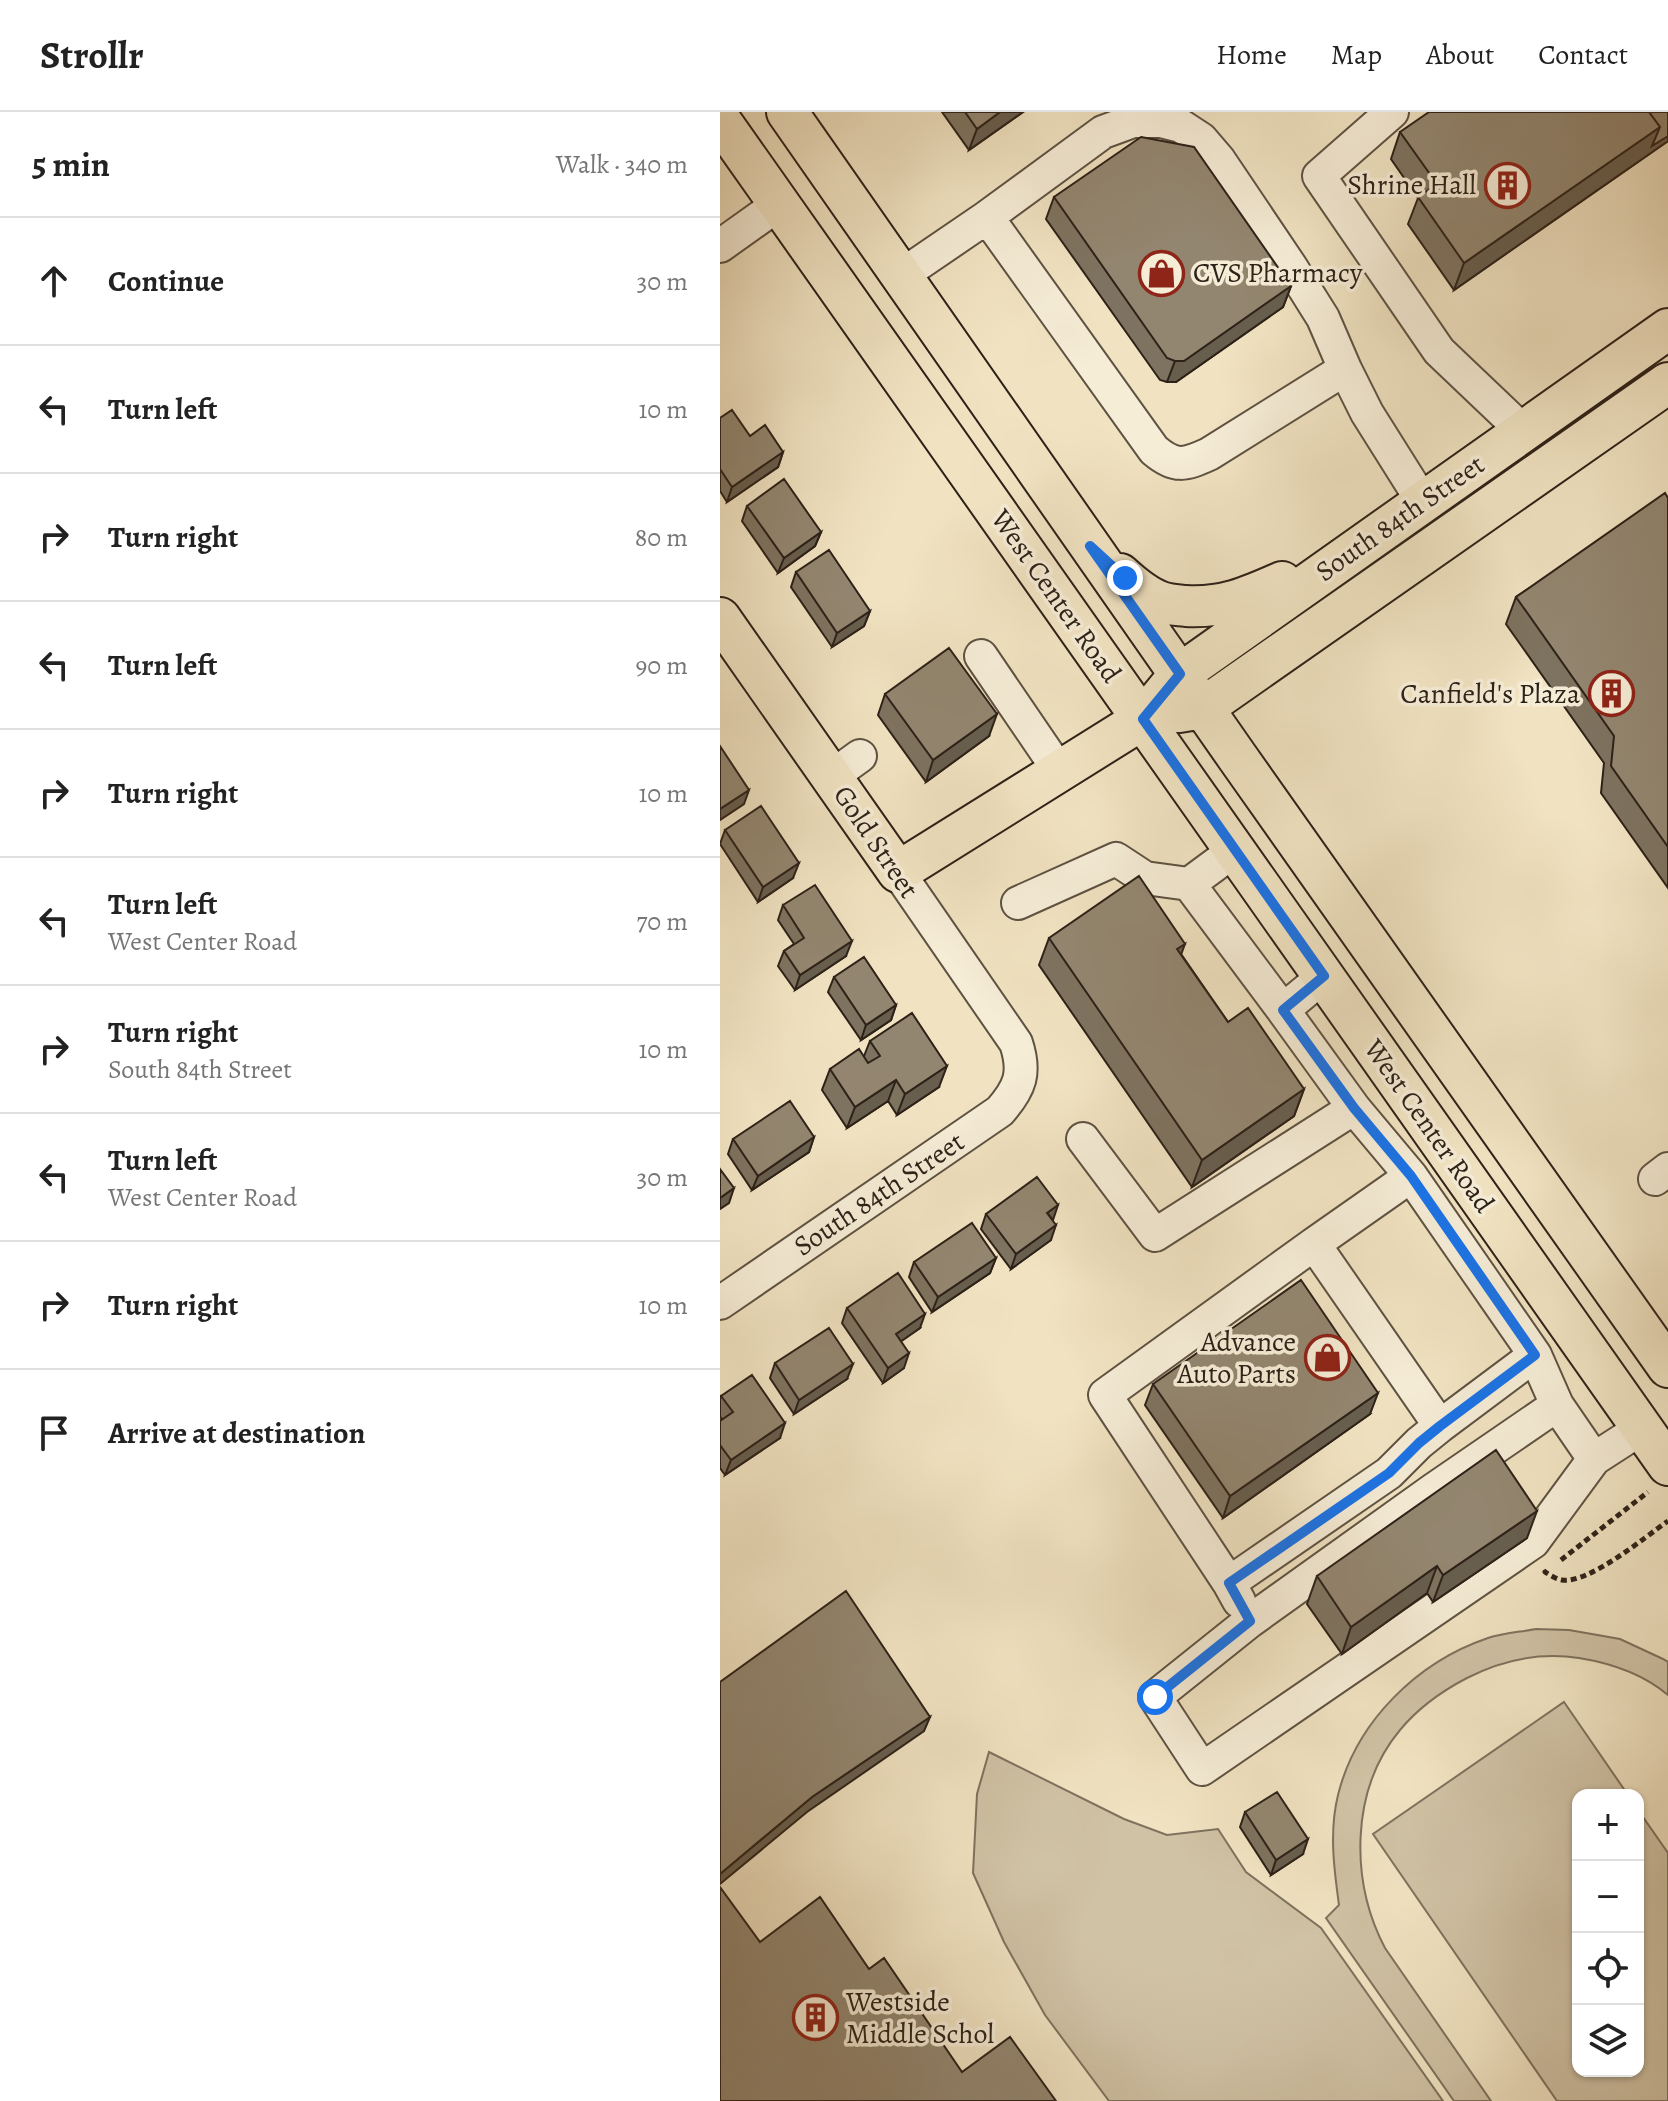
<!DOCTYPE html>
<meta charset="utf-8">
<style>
:root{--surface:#fff;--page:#f2f2f2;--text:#222;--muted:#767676;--line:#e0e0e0}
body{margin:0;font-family:Alegreya,serif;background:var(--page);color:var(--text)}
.controls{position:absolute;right:24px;bottom:24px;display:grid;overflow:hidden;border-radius:16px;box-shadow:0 2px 6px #0004}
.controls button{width:72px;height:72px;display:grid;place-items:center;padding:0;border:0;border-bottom:2px solid var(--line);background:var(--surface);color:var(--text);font:40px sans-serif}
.stop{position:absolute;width:24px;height:24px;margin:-18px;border:6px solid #1a73e8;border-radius:50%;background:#fff}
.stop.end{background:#1a73e8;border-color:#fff;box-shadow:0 2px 8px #0008}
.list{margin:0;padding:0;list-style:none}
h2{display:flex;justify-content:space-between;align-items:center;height:104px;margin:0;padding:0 32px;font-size:34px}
h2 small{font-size:26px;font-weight:400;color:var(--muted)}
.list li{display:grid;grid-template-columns:52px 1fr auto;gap:24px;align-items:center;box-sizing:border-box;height:128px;padding:0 32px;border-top:2px solid var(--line)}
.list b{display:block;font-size:30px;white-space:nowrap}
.list p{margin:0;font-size:26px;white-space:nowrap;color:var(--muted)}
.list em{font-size:26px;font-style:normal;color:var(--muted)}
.icon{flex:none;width:44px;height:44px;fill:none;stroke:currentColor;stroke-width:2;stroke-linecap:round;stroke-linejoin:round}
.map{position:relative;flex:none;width:948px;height:1989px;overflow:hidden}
header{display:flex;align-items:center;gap:48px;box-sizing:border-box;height:112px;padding:0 40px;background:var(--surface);border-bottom:2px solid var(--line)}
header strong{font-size:38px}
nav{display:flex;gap:44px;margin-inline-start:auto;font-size:28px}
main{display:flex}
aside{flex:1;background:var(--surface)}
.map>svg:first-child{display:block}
.grass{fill:#d0c2a5;stroke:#7e725e;stroke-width:2}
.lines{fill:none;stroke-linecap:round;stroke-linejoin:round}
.minor-casing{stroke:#5e5242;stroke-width:36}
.major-casing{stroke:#2d2118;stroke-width:44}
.path{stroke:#2d2118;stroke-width:5;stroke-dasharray:6 4;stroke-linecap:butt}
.minor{stroke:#f6edd7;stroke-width:32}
.major{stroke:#f1e3c2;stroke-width:40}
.wall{fill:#7e7360;stroke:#2d2118;stroke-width:2}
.shaded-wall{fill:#675e4e;stroke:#2d2118;stroke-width:2}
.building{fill:#938670;stroke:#2d2118;stroke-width:2}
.route{stroke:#1a73e8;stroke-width:10}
.labels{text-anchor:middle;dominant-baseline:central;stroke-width:7;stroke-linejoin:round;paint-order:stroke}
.poi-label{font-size:28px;fill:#2d2118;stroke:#f6edd7;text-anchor:end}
.street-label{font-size:28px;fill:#2d2118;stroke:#f6edd7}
</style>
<header>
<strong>Strollr</strong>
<nav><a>Home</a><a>Map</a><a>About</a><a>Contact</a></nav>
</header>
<main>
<aside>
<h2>5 min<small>Walk · 340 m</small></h2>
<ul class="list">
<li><svg class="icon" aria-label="ahead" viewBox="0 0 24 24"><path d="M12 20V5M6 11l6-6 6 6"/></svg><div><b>Continue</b></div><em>30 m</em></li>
<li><svg class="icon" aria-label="left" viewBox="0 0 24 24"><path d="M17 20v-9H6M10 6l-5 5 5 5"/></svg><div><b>Turn left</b></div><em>10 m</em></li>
<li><svg class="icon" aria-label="right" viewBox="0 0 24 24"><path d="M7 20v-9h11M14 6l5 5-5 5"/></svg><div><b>Turn right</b></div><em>80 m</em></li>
<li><svg class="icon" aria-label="left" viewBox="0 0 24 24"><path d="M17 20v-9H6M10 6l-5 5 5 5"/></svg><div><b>Turn left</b></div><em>90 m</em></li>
<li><svg class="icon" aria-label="right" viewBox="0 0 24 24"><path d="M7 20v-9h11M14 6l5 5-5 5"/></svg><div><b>Turn right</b></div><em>10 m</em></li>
<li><svg class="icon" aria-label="left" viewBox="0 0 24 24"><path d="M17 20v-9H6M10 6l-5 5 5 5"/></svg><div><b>Turn left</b><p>West Center Road</p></div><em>70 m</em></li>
<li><svg class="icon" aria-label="right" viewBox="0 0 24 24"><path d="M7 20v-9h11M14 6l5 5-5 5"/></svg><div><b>Turn right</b><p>South 84th Street</p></div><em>10 m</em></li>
<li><svg class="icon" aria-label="left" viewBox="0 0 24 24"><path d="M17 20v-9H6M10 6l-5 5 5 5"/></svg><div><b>Turn left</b><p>West Center Road</p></div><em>30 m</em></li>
<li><svg class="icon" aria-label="right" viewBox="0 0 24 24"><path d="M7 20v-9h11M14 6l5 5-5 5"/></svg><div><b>Turn right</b></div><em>10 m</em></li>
<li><svg class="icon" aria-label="arrive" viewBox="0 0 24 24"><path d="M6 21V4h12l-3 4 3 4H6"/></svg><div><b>Arrive at destination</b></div></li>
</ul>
</aside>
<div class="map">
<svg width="948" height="1989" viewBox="0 0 948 1989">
<rect width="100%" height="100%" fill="#f1e3c2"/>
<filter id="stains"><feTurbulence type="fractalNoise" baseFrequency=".0025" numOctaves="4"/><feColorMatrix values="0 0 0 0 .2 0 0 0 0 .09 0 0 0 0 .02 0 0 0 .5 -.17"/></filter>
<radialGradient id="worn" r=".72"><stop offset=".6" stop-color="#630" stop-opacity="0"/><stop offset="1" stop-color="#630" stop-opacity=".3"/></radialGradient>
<path class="grass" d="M816 1517 849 1518 900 1527 943 1547 948 1550V1583C923 1562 890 1551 859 1546 820 1540 782 1548 747 1566 722 1579 699 1595 680 1618 630 1678 630 1769 665 1836L771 1989H734L606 1806 619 1793C614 1757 609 1719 618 1683 636 1610 697 1550 768 1526 783 1521 800 1520 816 1517Z
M844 1590 908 1683H858V1959H918V1698L948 1741V1989H837L653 1722Z
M269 1640 404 1707 447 1723 498 1717 526 1760 601 1816 723 1989H389L325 1903 284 1830 253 1761 257 1682Z"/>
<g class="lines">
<defs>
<path id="minor" d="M672 0 599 64 719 239 803 319
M267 105 383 20 413 9H441L461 14 481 27 499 48 571 155 603 206 625 257
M0 134 59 92
M182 163 267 105 434 338C455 356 465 353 489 342L625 257 647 301 703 390
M261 544 340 660
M111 665 140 644
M469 772 563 898
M298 791 396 747 425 766 469 772 515 738
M634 996 691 1064 815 1243 837 1293 874 1347
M363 1027 435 1123 634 996 563 898 604 864
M691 1064 594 1132 720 1314
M935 1067 948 1057
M0 1191 280 999C300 976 306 961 296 931L178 760
M837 1293 713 1378 530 1509 435 1585 482 1657 813 1430 874 1347 922 1316
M509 1471 385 1283 594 1132
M519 1489 509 1471 669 1361 699 1331 720 1314 815 1243"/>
<path id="major" d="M67 0 518 646 948 1255
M0 8 948 1353
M400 462C412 473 426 485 441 490 449 493 458 493 466 494 504 496 528 485 562 470
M0 506 178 760 423 607 460 562 948 217
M459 600 483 596 948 271"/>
</defs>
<use href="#minor" class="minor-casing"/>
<use href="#major" class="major-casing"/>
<path class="path" d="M841 1448 928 1380
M827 1459 825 1460C830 1463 836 1467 842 1468 869 1472 925 1425 948 1409"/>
<use href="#minor" class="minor"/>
<use href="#major" class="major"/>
</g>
<path class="wall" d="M222 0H303L249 38Z
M680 20 948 29 734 178 688 112 698 86 671 47Z
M334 85 571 174 563 195 456 270H447L440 268 326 107Z
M0 306 30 324 63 340 58 355 7 390 0 379Z
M948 386V776L881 681 884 651 786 512 796 485Z
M27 394 101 420 95 434 58 461 22 409Z
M76 460 150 499 144 514 112 535 71 475Z
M165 582 269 624 206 670 158 603Z
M5 718 73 766 38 790 0 732Z
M63 793 126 844 75 878 58 854 64 839 74 832 58 808Z
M329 826 461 842 508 910 584 977 574 1004 472 1075 319 853Z
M114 865 176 893 171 908 141 928 108 880Z
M150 929 219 975 177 1003 168 989 127 1016 102 978 110 957 144 944Z
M94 1025 89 1040 32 1078 8 1042 13 1027Z
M266 1102 333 1108 331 1128 291 1157 261 1117Z
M276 1146 270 1161 212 1200 189 1165 194 1150Z
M127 1196 200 1216 181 1229 184 1256 163 1271 122 1211Z
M55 1251 127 1267 74 1302 50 1266Z
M433 1272 650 1302 503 1406 425 1293Z
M1 1284 60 1326 5 1363 0 1356V1309L2 1307 0 1305V1287Z
M807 1426 713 1490 707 1481 622 1542 587 1492 597 1464Z
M525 1700 583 1742 551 1763 520 1715Z"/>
<path class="shaded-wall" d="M280 0H303L249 38 257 17Z
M940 15 948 24V29L734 178 744 151Z
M571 174 563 195 456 270H447L455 249Z
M63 340 58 355 7 390 12 375Z
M101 420 95 434 58 461 64 446Z
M150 499 144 514 112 535 117 521Z
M277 602 269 624 206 670 213 648Z
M29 678 24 692 0 708V697Z
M79 751 73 766 38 790 43 775Z
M132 829 126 844 75 878 80 863Z
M465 832 455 859 457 837Z
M176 893 171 908 141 928 146 913Z
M227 954 219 975 177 1003 185 982Z
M176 968 168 989 127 1016 135 995Z
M584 977 574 1004 472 1075 482 1048Z
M94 1025 89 1040 32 1078 38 1064Z
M14 1076 9 1091 0 1097V1086Z
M338 1093 333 1108 327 1101Z
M336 1113 331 1128 291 1157 296 1142Z
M276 1146 270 1161 212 1200 218 1185Z
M205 1202 200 1216 170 1237 176 1222Z
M189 1241 184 1256 163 1271 168 1256Z
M133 1252 127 1267 74 1302 79 1288Z
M658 1281 650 1302 503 1406 510 1384Z
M65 1311 60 1326 5 1363 11 1348Z
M817 1399 807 1426 713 1490 723 1463Z
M717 1454 707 1481 622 1542 631 1515Z
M210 1605 204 1619 87 1700 0 1772V1762L92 1685Z
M588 1727 583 1742 551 1763 556 1748Z"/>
<path class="building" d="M245 0H280L257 17Z
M709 0H929L940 15 744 151 698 85 717 72 680 20Z
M929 0H948V24L932 34 940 15Z
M421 25 474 35 571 174 464 249H455L447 246 334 85Z
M12 298 30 324 45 313 63 340 12 375 0 357V306Z
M64 367 101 420 64 446 27 394Z
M945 381 948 386V735L891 654 894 624 796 485Z
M109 438 150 499 117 521 76 460Z
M229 536 277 602 213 648 165 582Z
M0 634 29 678 0 697Z
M41 694 79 751 43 775 5 718Z
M419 764 465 832 457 837 508 910 528 896 584 977 482 1048 329 826Z
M95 773 132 829 80 863 64 839 84 826 63 793Z
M144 845 176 893 146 913 114 865Z
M192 901 227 954 185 982 176 968 135 995 110 957 139 937 148 951 160 944 150 929Z
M70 989 94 1025 38 1064 13 1027Z
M0 1057 14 1076 0 1086Z
M317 1065 338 1093 327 1101 336 1113 296 1142 266 1102Z
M252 1111 276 1146 218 1185 194 1150Z
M178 1161 205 1202 176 1222 189 1241 168 1256 127 1196Z
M581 1168 658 1281 510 1384 433 1272Z
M109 1216 133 1252 79 1288 55 1251Z
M32 1263 65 1311 11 1348 0 1333V1309L13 1300 1 1284Z
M776 1338 817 1399 723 1463 717 1454 631 1515 597 1464Z
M126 1479 210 1605 92 1685 0 1762V1570Z
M557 1680 588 1727 556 1748 525 1700Z
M0 1775 40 1830 100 1785 149 1857 164 1846 242 1960 290 1925 336 1989H0Z"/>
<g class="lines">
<path class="route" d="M405 466 370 434 460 562 423 607 604 864 563 898 634 996 691 1064 815 1243 720 1314 699 1331 669 1361 509 1471 530 1509 435 1585"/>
</g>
<defs>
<symbol id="building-ring" viewBox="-11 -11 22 22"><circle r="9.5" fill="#f6edd7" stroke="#8f2418" stroke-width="1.5"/><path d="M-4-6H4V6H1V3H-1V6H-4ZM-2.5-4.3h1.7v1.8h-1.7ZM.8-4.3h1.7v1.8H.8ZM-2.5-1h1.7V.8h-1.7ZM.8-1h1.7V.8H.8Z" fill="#8f2418"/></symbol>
<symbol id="shop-ring" viewBox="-11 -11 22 22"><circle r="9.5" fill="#f6edd7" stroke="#8f2418" stroke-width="1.5"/><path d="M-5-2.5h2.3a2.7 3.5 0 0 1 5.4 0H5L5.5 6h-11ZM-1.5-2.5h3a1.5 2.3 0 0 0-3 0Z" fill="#8f2418"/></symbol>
</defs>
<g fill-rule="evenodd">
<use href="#building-ring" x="762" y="48" width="51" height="51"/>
<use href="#shop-ring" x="416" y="136" width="51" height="51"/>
<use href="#building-ring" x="866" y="556" width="51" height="51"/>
<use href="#shop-ring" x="582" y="1220" width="51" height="51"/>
<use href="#building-ring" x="70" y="1880" width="51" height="51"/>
</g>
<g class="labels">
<g class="poi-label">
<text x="756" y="73">Shrine Hall</text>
<text x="473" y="161" text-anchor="start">CVS Pharmacy</text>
<text x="860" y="582">Canfield's Plaza</text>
<text x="576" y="1230">Advance<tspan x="576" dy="32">Auto Parts</tspan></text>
<text x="126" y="1890" text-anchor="start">Westside<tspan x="126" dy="32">Middle Schol</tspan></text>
</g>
<g class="street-label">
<text transform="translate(680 406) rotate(-35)">South 84th Street</text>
<text transform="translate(336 484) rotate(55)">West Center Road</text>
<text transform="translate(156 730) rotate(56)">Gold Street</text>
<text transform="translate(709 1014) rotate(55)">West Center Road</text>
<text transform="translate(159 1082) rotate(-34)">South 84th Street</text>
</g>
</g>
<rect width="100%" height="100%" filter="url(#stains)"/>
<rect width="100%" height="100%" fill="url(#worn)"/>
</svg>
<div class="controls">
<button>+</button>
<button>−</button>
<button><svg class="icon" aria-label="locate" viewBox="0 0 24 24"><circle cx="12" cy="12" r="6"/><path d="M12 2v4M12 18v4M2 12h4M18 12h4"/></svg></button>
<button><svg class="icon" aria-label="layers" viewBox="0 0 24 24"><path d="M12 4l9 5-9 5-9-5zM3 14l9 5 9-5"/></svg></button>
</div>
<div class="stop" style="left:435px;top:1585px"></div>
<div class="stop end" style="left:405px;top:466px"></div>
</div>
</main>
